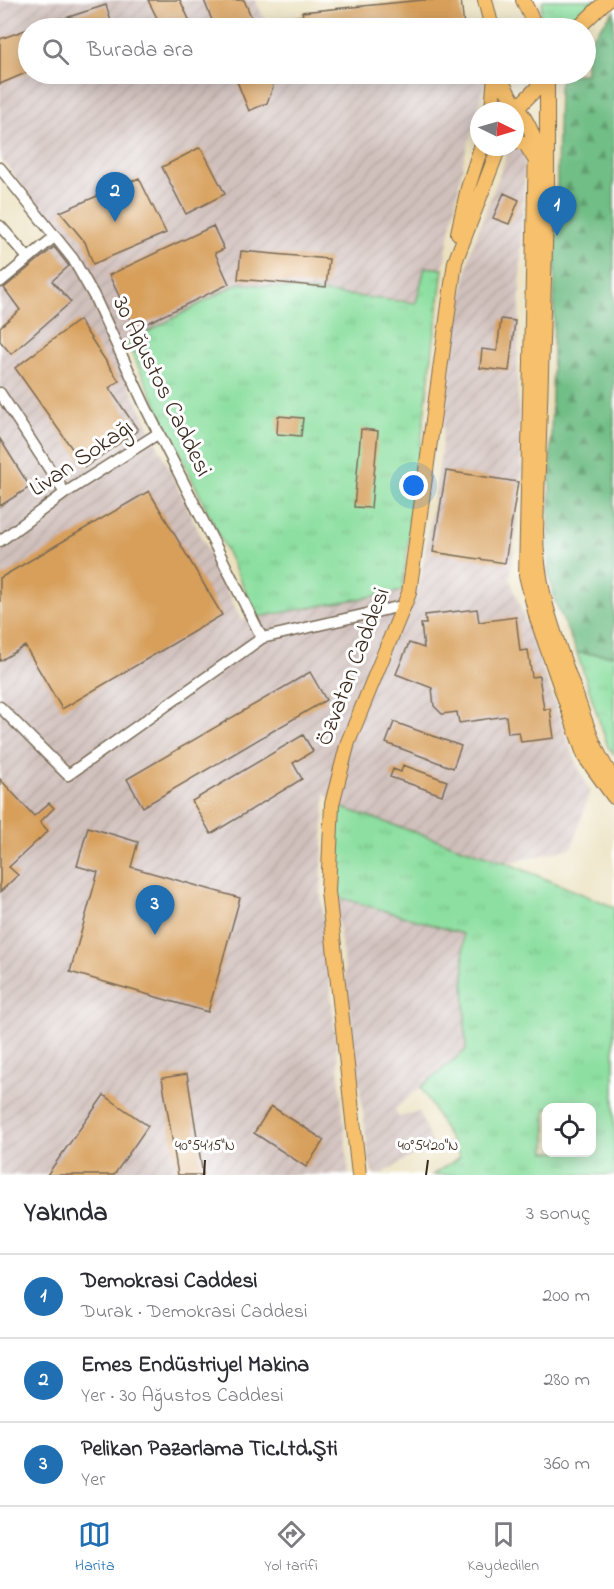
<!DOCTYPE html>
<html lang="tr">
<meta charset="utf-8">
<style>
:root{--surface:#fff;--page:#f7f7f7;--text:#2b2b33;--muted:#7c7c81;--line:#e1e1e2;--accent:#1f6fb2}
body{margin:0;font-family:"Indie Flower",sans-serif;background:var(--page);color:var(--text)}
.controls{position:absolute;right:18px;bottom:18px;display:grid;overflow:hidden;border-radius:12px;box-shadow:0 3px 15px #0003}
.controls button{width:54px;height:54px;display:grid;place-items:center;padding:0;border:0;border-bottom:2px solid var(--line);background:var(--surface);color:var(--text);font:30px sans-serif}
.compass{position:absolute;left:470px;top:102px;width:54px;height:54px;border-radius:50%;background:var(--surface);box-shadow:0 3px 15px #0003;rotate:95deg}
.you{position:absolute;left:414px;top:486px;width:21px;height:21px;margin:-15px;border:4px solid #fff;border-radius:50%;background:#1a73e8;box-shadow:0 0 0 9px #1a73e833}
.badge{display:grid;place-items:center;width:39px;height:39px;border-radius:50%;background:var(--accent);color:#fff;font-size:20px;font-weight:700}
.pin{position:absolute;translate:-50% -50px;filter:drop-shadow(0 2px 3px #0008)}
.pin::after{content:'';position:absolute;top:32px;width:21px;height:18px;background:inherit;clip-path:polygon(0 0,100% 0,50% 100%)}
.list{margin:0;padding:0;list-style:none}
h2{display:flex;justify-content:space-between;align-items:center;height:78px;margin:0;padding:0 24px;font-size:26px}
h2 small{font-size:20px;font-weight:400;color:var(--muted)}
.list li{display:grid;grid-template-columns:39px 1fr auto;gap:18px;align-items:center;box-sizing:border-box;height:84px;padding:0 24px;border-top:2px solid var(--line)}
.list b{display:block;font-size:22px;white-space:nowrap}
.list p{margin:0;font-size:20px;white-space:nowrap;color:var(--muted)}
.list em{font-size:20px;font-style:normal;color:var(--muted)}
.icon{flex:none;width:33px;height:33px;fill:none;stroke:currentColor;stroke-width:2;stroke-linecap:round;stroke-linejoin:round}
.map{position:relative;flex:none;width:614px;height:1175px;overflow:hidden}
.search{position:absolute;background:var(--surface);box-shadow:0 3px 15px #0003;left:18px;right:18px;top:18px;height:66px;display:flex;align-items:center;gap:15px;box-sizing:border-box;padding:0 21px;border-radius:33px;color:var(--muted);font-size:22px}
.sheet{height:330px;background:var(--surface)}
nav{display:flex;justify-content:space-around;align-items:center;box-sizing:border-box;height:84px;border-top:2px solid var(--line);background:var(--surface);font-size:16px;color:var(--muted)}
nav a{display:grid;justify-items:center;gap:3px}
nav .on{color:var(--accent)}
.map>svg:first-child{display:block}
.industrial{fill:url(#industrial-furrows)}
.grass{fill:url(#grass-tufts);stroke:#64845f;stroke-width:1.5;fill-rule:evenodd}
.forest{fill:url(#forest-firs);stroke:#567452;stroke-width:1.5}
.building{fill:#d79f5a}
.lines{fill:none;stroke-linecap:round;stroke-linejoin:round}
.minor-casing{stroke:#796a56;stroke-width:13}
.major-casing{stroke:#796a56;stroke-width:16}
.minor{stroke:#fff;stroke-width:10}
.major{stroke:#f7c06c;stroke-width:14}
.ticks{fill:none;stroke:#3b2a1e;stroke-width:2}
.labels{text-anchor:middle;dominant-baseline:central;stroke-width:6;stroke-linejoin:round;paint-order:stroke}
.street-label{font-size:24px;fill:#3b2a1e;stroke:#fff}
.ticks-label{font-size:15px;text-anchor:middle;fill:#3b2a1e;stroke:#fff;stroke-width:6;stroke-linejoin:round;paint-order:stroke}
</style>
<div class="map">
<svg width="614" height="1175" viewBox="0 0 614 1175">
<defs>
<pattern id="industrial-furrows" width="10" height="10" patternUnits="userSpaceOnUse" patternTransform="scale(1.5)"><rect width="10" height="10" fill="#d0c0bc"/><path d="M-1 1l2-2M0 10L10 0M9 11l2-2" fill="none" stroke="#b4a5a1"/></pattern>
<pattern id="grass-tufts" width="24" height="20" patternUnits="userSpaceOnUse" patternTransform="scale(1.5)"><rect width="24" height="20" fill="#8cdfa0"/><path d="M3 7l-1-3M5 7V3M7 7l1-3M15 17l-1-3M17 17v-4M19 17l1-3" fill="none" stroke="#7ac089"/></pattern>
<pattern id="forest-firs" width="22" height="20" patternUnits="userSpaceOnUse" patternTransform="scale(1.5)"><rect width="22" height="20" fill="#71be86"/><path d="M5 1l3.5 6h-7zM16 11l3.5 6h-7z" fill="#5e9b6d"/></pattern>
</defs>
<rect width="100%" height="100%" fill="#fff"/>
<filter id="ink" filterUnits="userSpaceOnUse"><feTurbulence type="fractalNoise" baseFrequency=".0167" numOctaves="2"/><feDisplacementMap in="SourceGraphic" scale="12" xChannelSelector="R" yChannelSelector="G"/><feConvolveMatrix kernelMatrix="1 2 1 2 8 2 1 2 1" color-interpolation-filters="sRGB"/></filter>
<filter id="wash" filterUnits="userSpaceOnUse"><feTurbulence type="fractalNoise" baseFrequency=".008" numOctaves="4" result="noise"/><feDisplacementMap in="SourceGraphic" scale="24" xChannelSelector="R" yChannelSelector="G"/><feGaussianBlur stdDeviation="1.35" result="paint"/><feColorMatrix in="noise" values="0 0 0 0 0 0 0 0 0 0 0 0 0 0 0 0 0 1.4 0 .05"/><feComposite in="paint" operator="in"/></filter>
<g filter="url(#wash)">
<rect width="100%" height="100%" fill="#ebe1bf"/>
<path class="industrial" d="M0 0H255L269 28H28V74H487L464 159 443 269 425 268 416 304 239 283 113 351 241 620 419 588 440 461 454 335 471 250 510 147 525 149 517 381 522 478 510 579 577 765 590 791 572 848 507 863 337 806 325 793 321 895 349 1175H0V290L62 235 0 158Z
M335 896 463 934 466 1050 395 1109 398 1117 419 1112 432 1144 380 1175H374L370 1167Z"/>
<path class="grass" d="M543 0H596L567 28H548L540 14Z
M425 267 443 269 402 591 258 617 127 343 239 283 416 303Z
M577 653 614 655V754L608 747Z
M337 806 507 863 614 907V1175H432L460 1157 421 1087 466 1050 463 934 335 896ZM546 1108H592V1152H546Z"/>
<path class="forest" d="M614 11V655L577 653 554 599 548 569 559 87 563 74H586V44Z"/>
<g id="blocks">
<path class="building" d="M148 0H180L193 28H162Z
M204 0H244L256 28H215Z
M423 0H461L464 26 280 28 279 18 303 16 302 12Z
M106 5 113 28H37V27Z
M28 29V72L0 84V39Z
M234 74H279L270 80 273 87 267 103 249 111Z
M199 148 203 151 225 194 186 214 162 167Z
M139 178 166 233 93 264 85 242 60 212Z
M504 193 519 200 509 224 493 218Z
M213 226 224 249 215 253 229 284 135 329 109 275Z
M54 247 69 266 52 281 71 302 11 354 0 341V327L20 310 4 288Z
M241 251 329 259 326 287 238 279Z
M501 319 515 321 509 371 480 368 482 349 497 351Z
M79 320 119 381 109 388 138 430 85 467 15 368Z
M278 416 303 418 301 436 277 434Z
M361 429 378 431 371 508 354 507Z
M0 439 30 487 0 506Z
M446 471 518 482 505 563 433 552Z
M149 491 222 615 62 709 25 646 0 661V578Z
M477 609 479 622 516 617 520 651 528 650 532 677 539 676 544 709H550L554 738 521 742 519 732 508 733 506 716 459 723 457 712 442 714 434 706 432 688 396 674 409 643 424 648 421 624H426L425 615Z
M310 672 326 700 143 807 127 779Z
M394 722 461 746 453 768 386 743Z
M303 735 313 751 293 763 302 779 211 834 192 801Z
M403 765 447 781 442 795 390 777 393 769 401 772Z
M0 779 34 816 49 803 54 808 40 822 48 831 9 867 18 875 0 892Z
M88 827 138 842 131 867 240 898 208 1012 70 972 98 872 77 866Z
M187 1074 203 1175H178L162 1078Z
M104 1095 148 1126 114 1175H47Z
M271 1106 324 1140 306 1167 254 1133Z"/>
</g>
</g>
<g filter="url(#ink)">
<use href="#blocks" fill-opacity="0" stroke="#796a56" stroke-width="1.5"/>
<g class="lines">
<defs>
<path id="minor" d="M0 168 73 259 94 296 147 410 262 638
M0 226 28 258
M0 282 53 238
M0 393 65 493
M0 541 65 493 159 433
M0 707 68 775 262 638 406 605"/>
<path id="major" d="M485 0 492 28
M523 0 536 28
M578 28 607 0
M499 74C508 101 531 118 536 148L526 575 537 619 585 757 614 797
M547 74V184L536 531C536 589 554 633 573 687 585 720 594 752 614 780
M492 111 495 74
M514 111 540 85 547 74
M515 141 525 143 534 158
M458 233 468 188 481 147
M359 1175 328 891 332 804 348 742 409 593 455 262 499 147"/>
</defs>
<use href="#minor" class="minor-casing"/>
<use href="#major" class="major-casing"/>
<use href="#minor" class="minor"/>
<use href="#major" class="major"/>
</g>
</g>
<path class="ticks" d="M204 1175 205 1160M426 1175 428 1160"/>
<g class="labels">
<g class="street-label">
<text transform="translate(161 387) rotate(64)">30 Ağustos Caddesi</text>
<text transform="translate(82 459) rotate(-34)">Livan Sokağı</text>
<text transform="translate(354 667) rotate(-69)">Özvatan Caddesi</text>
</g>
</g>
<g class="ticks-label">
<text x="205" y="1150">40°54'15"N</text>
<text x="428" y="1150">40°54'20"N</text>
</g>
</svg>
<div class="controls">
<button><svg class="icon" aria-label="locate" viewBox="0 0 24 24"><circle cx="12" cy="12" r="6"/><path d="M12 2v4M12 18v4M2 12h4M18 12h4"/></svg></button>
</div>
<svg class="compass" viewBox="-18 -18 36 36"><path d="M0-13l5 13h-10z" fill="#e53935"/><path d="M0 13l5-13h-10z" fill="#7c7c81"/></svg>
<div class="you"></div>
<div class="pin badge" style="left:557px;top:236px">1</div>
<div class="pin badge" style="left:115px;top:222px">2</div>
<div class="pin badge" style="left:155px;top:935px">3</div>
<div class="search"><svg class="icon" aria-label="search" viewBox="0 0 24 24"><circle cx="10" cy="10" r="6"/><path d="M15 15l6 6"/></svg>Burada ara</div>
</div>
<section class="sheet">
<h2>Yakında<small>3 sonuç</small></h2>
<ul class="list">
<li><span class="badge">1</span><div><b>Demokrasi Caddesi</b><p>Durak · Demokrasi Caddesi</p></div><em>200 m</em></li>
<li><span class="badge">2</span><div><b>Emes Endüstriyel Makina</b><p>Yer · 30 Ağustos Caddesi</p></div><em>280 m</em></li>
<li><span class="badge">3</span><div><b>Pelikan Pazarlama Tic.Ltd.Şti</b><p>Yer</p></div><em>360 m</em></li>
</ul>
</section>
<nav>
<a class="on"><svg class="icon" aria-label="map" viewBox="0 0 24 24"><path d="M3 6l6-2 6 2 6-2v14l-6 2-6-2-6 2zM9 4v14M15 6v14"/></svg>Harita</a>
<a><svg class="icon" aria-label="directions" viewBox="0 0 24 24"><path d="M12 3l9 9-9 9-9-9zM9 14v-3h6M13 9l2 2-2 2"/></svg>Yol tarifi</a>
<a><svg class="icon" aria-label="saved" viewBox="0 0 24 24"><path d="M7 4h10v16l-5-4-5 4z"/></svg>Kaydedilen</a>
</nav>
